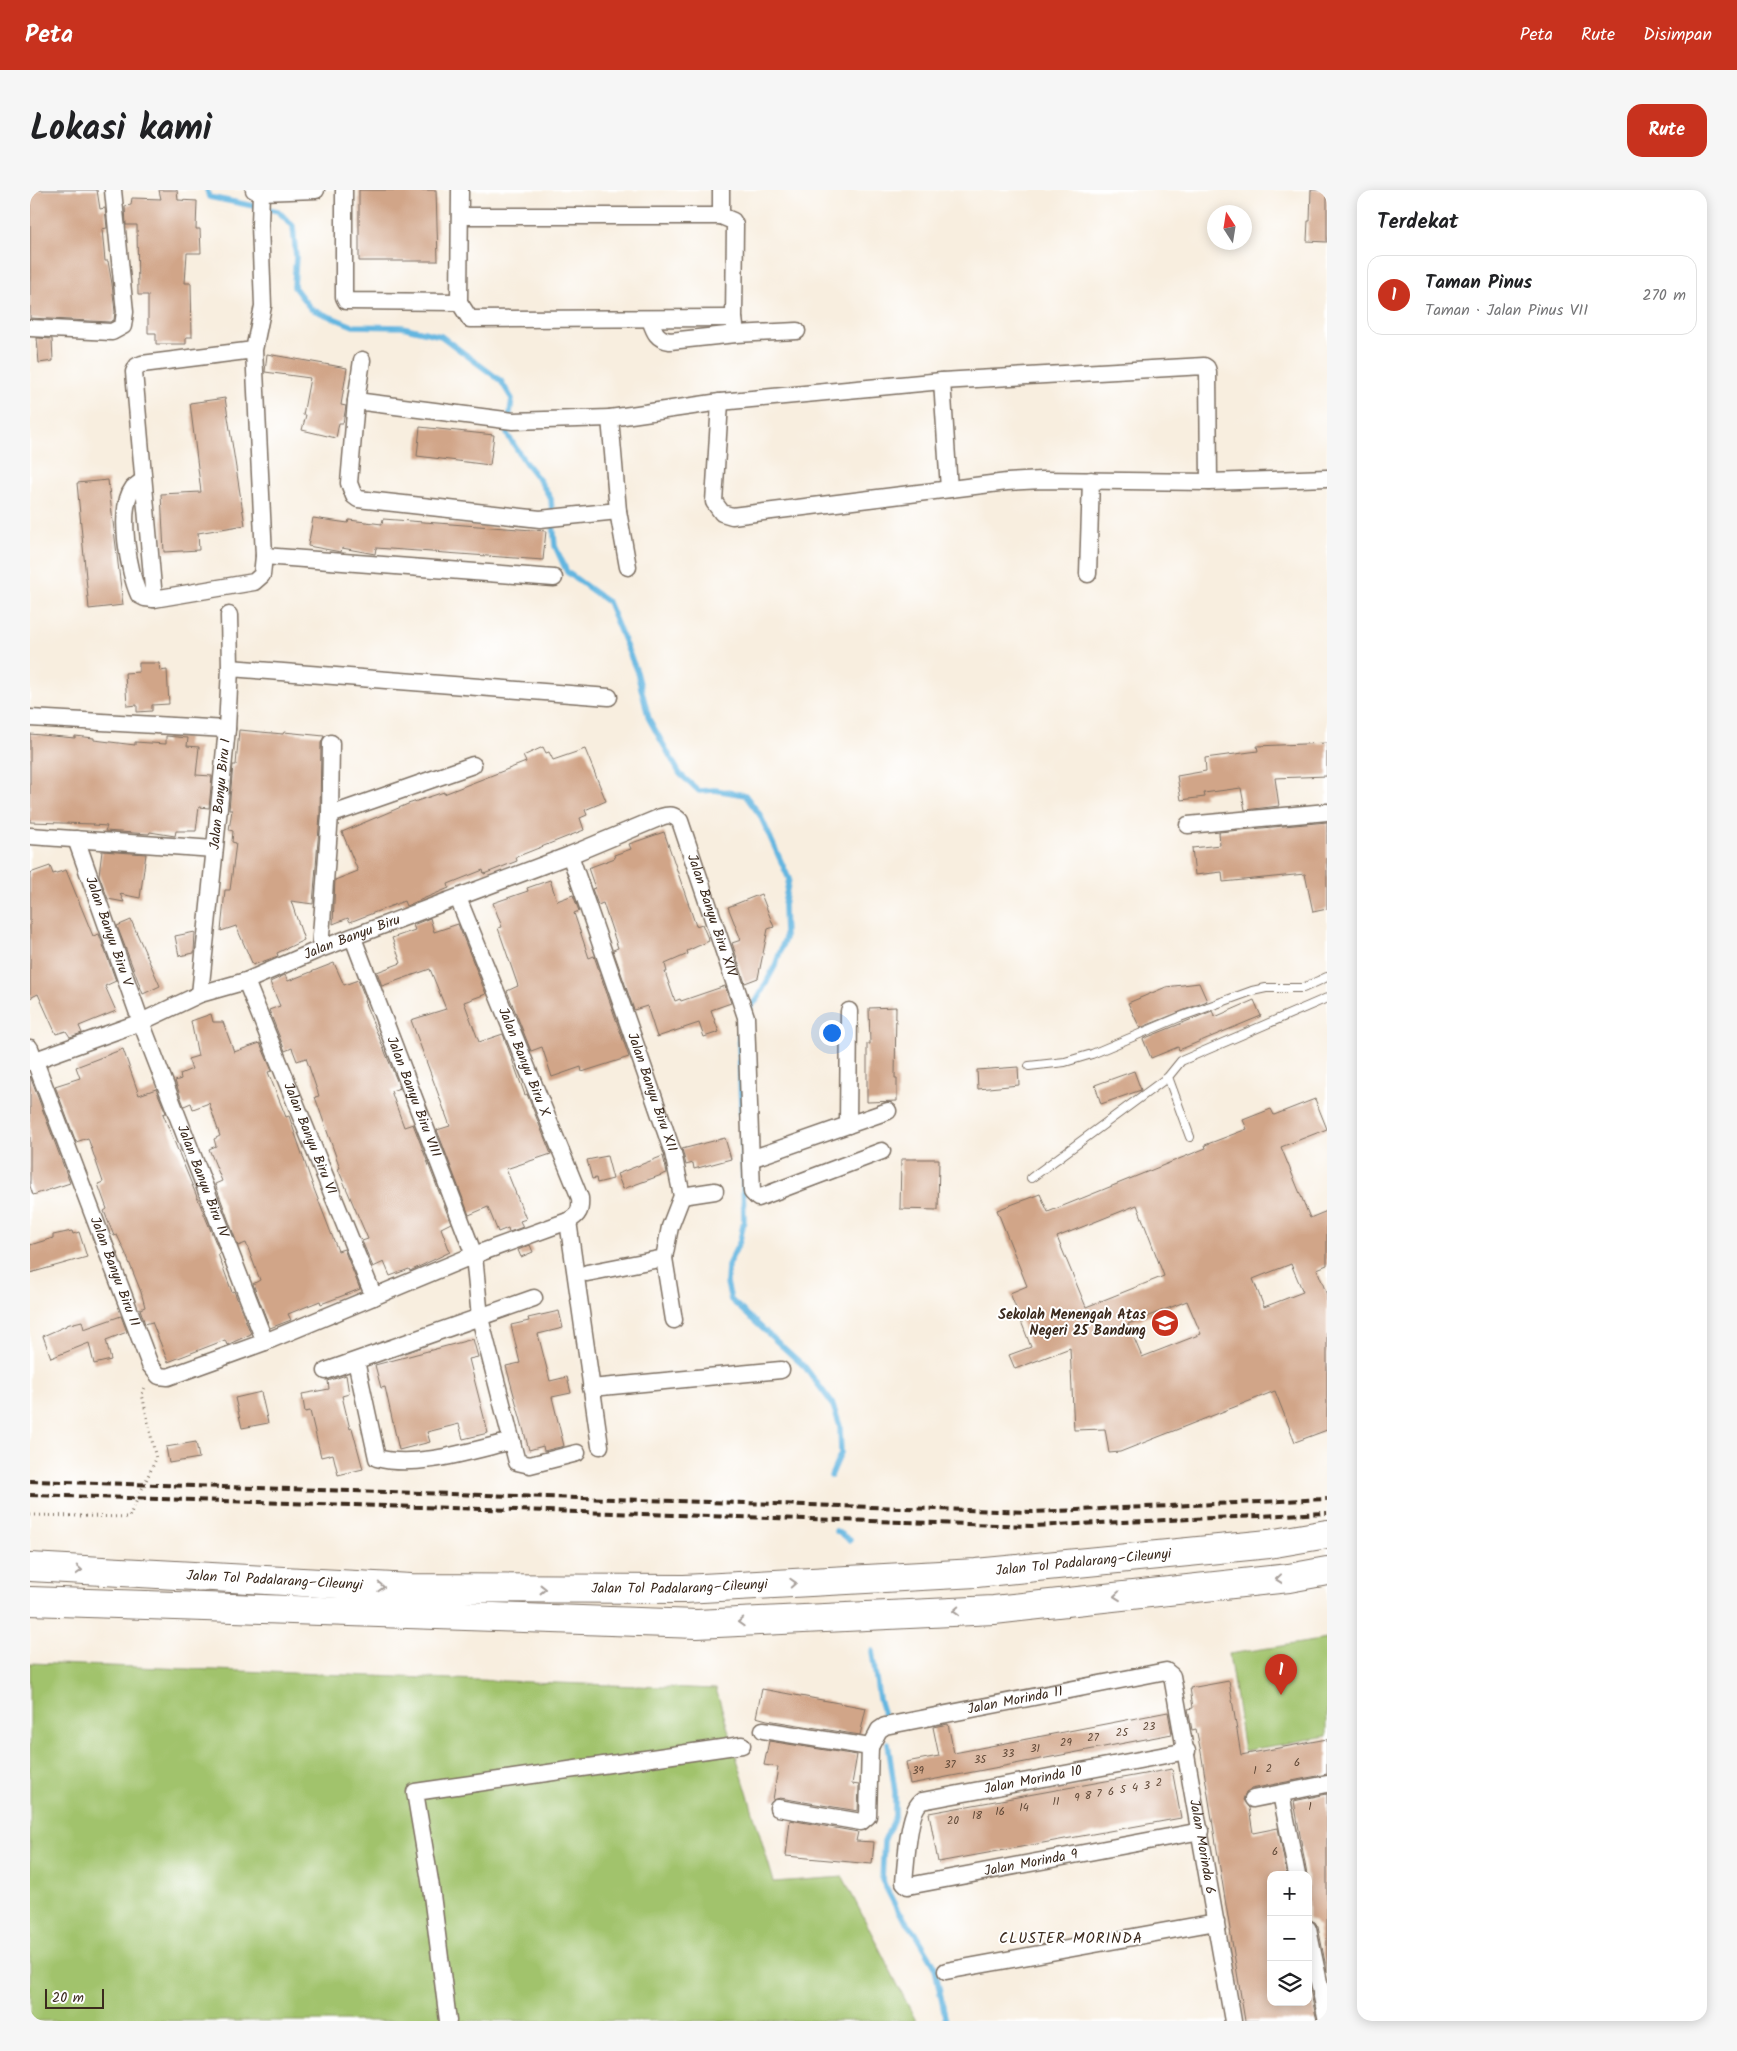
<!DOCTYPE html>
<html lang="id">
<meta charset="utf-8">
<style>
:root{--surface:#fff;--page:#f6f6f6;--text:#202124;--muted:#757577;--line:#e0e0e0;--accent:#c8321e}
body{margin:0;font-family:Kalam,sans-serif;background:var(--page);color:var(--text)}
.controls{position:absolute;right:15px;bottom:15px;display:grid;overflow:hidden;border-radius:10px;box-shadow:0 2px 12px #0003}
.controls button{width:45px;height:45px;display:grid;place-items:center;padding:0;border:0;border-bottom:1px solid var(--line);background:var(--surface);color:var(--text);font:25px sans-serif}
.compass{position:absolute;left:1177px;top:15px;width:45px;height:45px;border-radius:50%;background:var(--surface);box-shadow:0 2px 12px #0003;rotate:348deg}
.scale{position:absolute;left:15px;bottom:12px;width:59px;box-sizing:border-box;padding-left:5px;border:2px solid #3b2a1e;border-top:0;font-size:14px;line-height:18px;white-space:nowrap;color:#3b2a1e;-webkit-text-stroke:4px #fff;paint-order:stroke}
.you{position:absolute;left:801px;top:842px;width:18px;height:18px;margin:-12px;border:4px solid #fff;border-radius:50%;background:#1a73e8;box-shadow:0 0 0 8px #1a73e833}
.badge{display:grid;place-items:center;width:32px;height:32px;border-radius:50%;background:var(--accent);color:#fff;font-size:16px;font-weight:700}
.pin{position:absolute;translate:-50% -41px;filter:drop-shadow(0 1px 2px #0008)}
.pin::after{content:'';position:absolute;top:26px;width:18px;height:15px;background:inherit;clip-path:polygon(0 0,100% 0,50% 100%)}
.list{margin:0;padding:0;list-style:none}
h2{display:flex;justify-content:space-between;align-items:center;height:65px;margin:0;padding:0 20px;font-size:21px}
h2 small{font-size:16px;font-weight:400;color:var(--muted)}
.list li{display:grid;grid-template-columns:32px 1fr auto;gap:15px;align-items:center;box-sizing:border-box;height:80px;margin:0 10px 10px;padding:0 10px;border:1px solid var(--line);border-radius:15px}
.list b{display:block;font-size:19px;white-space:nowrap}
.list p{margin:0;font-size:16px;white-space:nowrap;color:var(--muted)}
.list em{font-size:16px;font-style:normal;color:var(--muted)}
.icon{flex:none;width:28px;height:28px;fill:none;stroke:currentColor;stroke-width:2;stroke-linecap:round;stroke-linejoin:round}
.map{position:relative;flex:none;width:1297px;height:1831px;overflow:hidden;border-radius:15px}
header{display:flex;align-items:center;gap:30px;box-sizing:border-box;height:70px;padding:0 25px;background:var(--accent);color:#fff}
header strong{font-size:24px}
nav{display:flex;gap:28px;margin-inline-start:auto;font-size:18px}
.intro{display:flex;align-items:center;justify-content:space-between;box-sizing:border-box;height:120px;padding:0 30px}
h1{margin:0;font-size:35px}
.button{padding:12px 22px;border-radius:15px;background:var(--accent);color:#fff;font-size:18px;font-weight:700}
main{display:flex;gap:30px;padding:0 30px}
aside{flex:1;background:var(--surface);border-radius:15px;box-shadow:0 2px 12px #0003}
.map>svg:first-child{display:block}
.green{fill:#a1c36c;stroke:#6e7645}
.lines{fill:none;stroke-linecap:round;stroke-linejoin:round}
.stream{stroke:#64b6e0;stroke-width:5.5}
.building{fill:#d1a588;fill-rule:evenodd}
.service-casing{stroke:#7d6f62;stroke-width:10}
.minor-casing{stroke:#7d6f62;stroke-width:19}
.motorway-casing{stroke:#7d6f62;stroke-width:30}
.path{stroke:#7d6f62;stroke-width:3;stroke-dasharray:1 4;stroke-linecap:butt}
.service{stroke:#fff;stroke-width:8}
.minor{stroke:#fff;stroke-width:16}
.motorway{stroke:#fff;stroke-width:28}
.rail{stroke:#3b2a1e;stroke-width:4;stroke-dasharray:8 4;stroke-linecap:butt}
.oneway{stroke:#a79f9a}
.labels{text-anchor:middle;dominant-baseline:central;stroke-width:4;stroke-linejoin:round;paint-order:stroke}
.number-label{font-size:11px;fill:#604938}
.street-label{font-size:14px;fill:#3b2a1e;stroke:#fff}
.poi-label{font-size:14px;font-weight:bold;fill:#3b2a1e;stroke:#fff;text-anchor:end}
.neighbourhood-label{font-size:15px;letter-spacing:1px;fill:#3b2a1e;stroke:#fff}
</style>
<header>
<strong>Peta</strong>
<nav><a>Peta</a><a>Rute</a><a>Disimpan</a></nav>
</header>
<div class="intro"><h1>Lokasi kami</h1><a class="button">Rute</a></div>
<main>
<div class="map">
<svg width="1297" height="1831" viewBox="0 0 1297 1831">
<rect width="100%" height="100%" fill="#fff"/>
<filter id="ink" filterUnits="userSpaceOnUse"><feTurbulence type="fractalNoise" baseFrequency=".02" numOctaves="2"/><feDisplacementMap in="SourceGraphic" scale="10" xChannelSelector="R" yChannelSelector="G"/><feConvolveMatrix kernelMatrix="1 2 1 2 8 2 1 2 1" color-interpolation-filters="sRGB"/></filter>
<filter id="wash" filterUnits="userSpaceOnUse"><feTurbulence type="fractalNoise" baseFrequency=".0096" numOctaves="4" result="noise"/><feDisplacementMap in="SourceGraphic" scale="20" xChannelSelector="R" yChannelSelector="G"/><feGaussianBlur stdDeviation="1.12" result="paint"/><feColorMatrix in="noise" values="0 0 0 0 0 0 0 0 0 0 0 0 0 0 0 0 0 1.4 0 .05"/><feComposite in="paint" operator="in"/></filter>
<g filter="url(#wash)">
<rect width="100%" height="100%" fill="#f8eedf"/>
<path class="green" d="M1297 1449V1546L1214 1561 1199 1464Z
M0 1473 686 1499 744 1692 813 1687 886 1831H0Z"/>
<g class="lines">
<path class="stream" d="M177 0 179 7 248 21 263 36 266 66 264 97 281 119 323 136 372 137 411 146 471 191 482 209 477 244 495 272 510 291 521 309 525 356 537 382 578 412 607 482 619 529 650 584 669 601 685 600 715 605 730 625 759 689 754 715 755 748 745 776 727 810 717 820
M709 844 714 1030 710 1051 698 1075 697 1093 701 1110 775 1177 802 1213 810 1236 811 1263 801 1286
M806 1341 820 1350
M842 1461 849 1509 854 1525
M858 1553 865 1602V1626L854 1651 852 1690 869 1723 885 1742 904 1774 916 1831"/>
</g>
<g id="blocks">
<path class="building" d="M0 0H67L70 19 75 18 77 38 72 39 75 71H78L82 94 85 122 84 130 80 132 0 128Z
M129 0H147L148 10 167 11 166 39H170L171 63H157L155 93H161L162 147H156V154H126V143H118V105H108L107 35H96L95 16 101 15 102 8 131 9Z
M329 0H406L408 71H329Z
M1281 0H1297V52L1277 51 1278 31H1280Z
M7 148 22 149 23 171 9 173Z
M237 164 317 178 311 215 316 216 315 222 313 233H309L306 248 272 240 276 225H273L280 188 235 182Z
M195 208 215 335 168 343 169 360 134 362 131 304 171 302 160 213Z
M390 237 464 245 460 275 387 266Z
M78 290 93 415 59 419 47 293Z
M283 328 318 333 319 330 352 334 353 329 516 341 513 370 346 358 345 364 312 358 311 362 278 356Z
M109 473H129L130 481 137 480 139 514 122 515V521L107 522V515L97 516 95 483 109 482Z
M209 540 253 544 254 542 294 546 291 553 290 625 283 714 261 711 274 750 247 763 248 766 223 775 206 736 191 741 195 700H200L206 653 202 652 203 641 199 640 202 620H199L203 575H206Z
M0 544 45 548V546L64 548V550L105 555V552L136 554V546L158 548 157 556 169 557 166 585 182 586 179 618 169 617 166 641H146L145 646 120 642 119 644 75 641 77 636 63 635 64 634 0 632Z
M1297 553V586L1245 588 1249 616 1215 620 1211 598 1174 603 1175 607 1151 610 1147 586 1176 581 1175 568 1228 561 1227 556Z
M513 557 516 563 519 562 523 570 555 559 576 611 555 620 557 625 550 628 554 640 486 667 487 671 454 684 453 680 418 694 419 698 376 716 374 711 320 732 318 728 303 734 305 690 328 681 312 642 378 614 414 602V604L496 572 493 566Z
M1297 632V719L1283 722 1275 684 1193 692 1192 682 1165 685 1162 658 1190 655 1189 642Z
M634 642 666 736 672 734 679 751 657 761 658 764 635 774 637 782H635L645 811 650 809 651 811 695 796 701 813 681 820 689 842 674 847 669 833 627 847 617 816 604 820 583 760 588 758 573 713 568 715 562 699 565 698 558 678 585 668 584 665 601 659 599 654Z
M72 661 116 664 110 708 90 704 94 712 78 709 69 685Z
M20 676 23 684 36 680 63 746 69 744 86 791 75 796 86 821 49 836 52 843 40 847 36 841 26 844 8 804 0 808V683Z
M520 690 527 711 543 705 549 721 544 723 559 768 564 766 599 867 552 882 551 877 522 887 512 857 501 861 477 801 488 796 468 738 472 737 463 713 498 701 497 698Z
M731 704 744 737 738 739 728 788 715 793 702 753 711 750 698 717Z
M400 728 404 742 428 734 456 804 434 812 449 852 473 844 495 905 497 904 521 964 476 979 496 1029 490 1031 493 1037 479 1042 478 1038 468 1042 458 1017 439 1025 407 940 420 936 381 830 416 819 400 779 352 796 347 782 371 773 362 748 385 740 383 735Z
M101 730 130 796 113 804 87 736Z
M165 742 164 763 149 766 145 746Z
M304 773 314 795 328 790 336 810 334 811 370 898 361 901 374 937 383 934 421 1033 411 1038 420 1062 380 1081 379 1079 360 1086 354 1072 343 1077 332 1051 338 1049 308 979 310 978 285 907 289 906 276 868 267 871 262 858 255 861 239 820 250 816 240 792 255 785 258 791Z
M1169 793 1177 811 1110 838 1098 813 1136 797Z
M1224 810 1231 826 1149 860 1148 857 1121 868 1113 849 1182 821 1185 827Z
M866 817 865 888H867V911L837 912V854H840L839 818Z
M181 824 183 832H193L204 862 230 853 242 881 238 882 256 927 259 926 284 999 308 1061 314 1059 330 1099 291 1114 290 1111 258 1124 261 1130 240 1138 223 1094 230 1090 216 1053 208 1056 185 994 192 991 179 959 186 956 184 949 190 946 179 913 163 919 161 913 154 916 145 891 151 889 150 884 162 879 158 869 168 866 161 831Z
M93 859 109 905 126 899 136 923 133 924 190 1063 188 1064 202 1102 204 1101 221 1144 197 1155 195 1150 138 1172 122 1132 115 1134 110 1119 115 1117 111 1102 95 1062 87 1045 84 1046 74 1021 77 1019 68 994 73 992 58 948 46 952 25 896 50 888 46 877Z
M988 877 989 895 948 899 947 880Z
M1104 881 1111 900 1071 914 1065 895Z
M0 886 40 993 3 1005 0 996Z
M1285 909 1297 939 1251 957 1280 1028 1297 1021V1075L1287 1079 1297 1105V1240L1265 1252 1245 1201 1090 1262 1079 1263 1075 1239 1044 1240 1040 1158 985 1179 979 1165 1001 1157 980 1103 997 1096 967 1020 1010 1004 1018 1022 1176 958 1175 955 1217 939 1213 930 1241 919 1244 925ZM1107 1015 1134 1086 1056 1117 1027 1047ZM1261 1074 1273 1102 1234 1117 1223 1089ZM1157 1111 1171 1144 1112 1167 1098 1134Z
M695 948 701 969 664 979 663 973 656 975 652 959Z
M577 966 583 989 567 993 566 988 562 989 557 970Z
M633 966 637 983 593 999 587 984Z
M871 969H909L908 1020 870 1019Z
M42 1041 43 1044 49 1042 57 1067 0 1083V1055L23 1048V1045Z
M500 1055 503 1062 491 1067 488 1060Z
M529 1121 533 1138 508 1144 520 1191 537 1187 541 1203 522 1207 534 1256 514 1261 513 1256 499 1260 476 1176 490 1173 481 1135 499 1131 498 1128Z
M91 1126 97 1142 76 1150 81 1170 64 1174 59 1153 21 1168 13 1146 36 1136V1135L52 1131 54 1139Z
M443 1149 448 1167 439 1169 458 1243 433 1249 429 1234 397 1242 400 1252 369 1260 355 1197 351 1198 345 1175Z
M316 1185 319 1204 312 1206 320 1239 322 1238 333 1279 308 1285 303 1264 291 1267 280 1221 275 1222 272 1204 299 1199 298 1191Z
M231 1202 238 1233 212 1238 205 1208Z
M166 1252 169 1268 139 1273 136 1257Z
M1199 1491 1211 1565 1297 1549V1584L1221 1599 1216 1602 1213 1610 1219 1618 1223 1643 1248 1638 1257 1685H1241V1812H1278V1790L1287 1831H1215L1171 1562 1166 1539 1162 1540 1158 1519 1163 1518 1160 1498Z
M732 1499 836 1518 830 1545 737 1530 726 1527Z
M1138 1522 1142 1544 880 1594 876 1572 909 1566 903 1537 918 1534 924 1563Z
M739 1551 827 1565 822 1594 829 1595 828 1621 750 1608 743 1610 748 1577 734 1575Z
M1142 1579 1151 1628 908 1672 899 1623Z
M1297 1604V1782L1288 1737 1285 1732 1278 1729V1685H1277L1264 1611Z
M760 1630 828 1642 826 1651 844 1652 842 1674 756 1666Z"/>
</g>
</g>
<g filter="url(#ink)">
<use href="#blocks" fill-opacity="0" stroke="#7d6f62" stroke-width="1"/>
<g class="lines">
<defs>
<path id="service" d="M999 876 1035 872 1062 864 1150 827 1222 801 1236 798H1273L1297 787
M1160 947 1138 887 1151 871 1297 808
M1001 988 1138 887"/>
<g id="minor">
<path d="M224 0 231 2 286 0"/>
<path d="M314 0V107L316 111 429 112"/>
<path d="M430 0 429 112 440 129 704 128"/>
<path d="M691 0V26L703 31 705 35 704 128 706 144 767 141"/>
<path d="M430 26H691"/>
<path d="M620 129C624 141 626 149 640 151L706 144"/>
<path d="M0 138 82 142 93 136 95 122 83 0"/>
<path d="M224 160 112 174 107 176 104 182 124 409 224 392 232 385 234 366 224 160 233 116 230 35 231 2"/>
<path d="M332 170 326 211 319 293 324 306 328 309 510 329 588 321 580 228 690 212 912 191 1174 176 1177 178 1178 182 1179 292"/>
<path d="M912 191 919 299"/>
<path d="M326 211 483 231 580 228"/>
<path d="M690 212 684 312 692 323 702 326 977 292 1012 290 1179 292 1297 288"/>
<path d="M112 291C110 293 105 296 103 298 87 319 99 384 109 405L115 408 124 409"/>
<path d="M588 321 598 377"/>
<path d="M234 366 524 388"/>
<path d="M1058 384 1061 290"/>
<path d="M199 425 200 478"/>
<path d="M0 528 197 539"/>
<path d="M300 625 443 575"/>
<path d="M1158 635 1297 622"/>
<path d="M0 646 184 659"/>
<path id="s1" d="M46 649 111 832 235 1152"/>
<path id="s2" d="M540 665 643 963 652 1006 640 1037 634 1068 557 1083"/>
<path id="s3" d="M323 748 444 1065 450 1128 487 1272 500 1275 547 1263"/>
<path d="M290 759 300 625 301 553"/>
<path id="s4" d="M216 791 344 1107"/>
<path id="s5" d="M170 804 197 539 200 478 579 507"/>
<path id="s6" d="M0 858 120 1175 129 1186 138 1187 235 1152 444 1065 538 1031C549 1025 551 1020 550 1008L428 708"/>
<path id="s7" d="M0 872 111 832 170 804 216 791 290 759 540 665 631 627C640 624 644 625 650 631L716 827 722 1002 728 1008 852 961"/>
<path d="M818 935 819 821"/>
<path d="M721 969 858 921"/>
<path d="M652 1006 685 1001"/>
<path d="M538 1031 570 1256"/>
<path d="M634 1068 644 1130"/>
<path d="M326 1171 347 1268C386 1279 443 1260 482 1251"/>
<path d="M296 1181 504 1108"/>
<path d="M561 1198 751 1180"/>
<path d="M733 1540 840 1557 838 1626 831 1632 748 1618"/>
<path id="s8" d="M840 1557 849 1540 855 1536 1136 1481 1142 1486 1203 1831"/>
<path id="s9" d="M1157 1561 892 1611C878 1619 876 1675 874 1692L878 1696 1171 1641"/>
<path d="M1251 1604 1267 1685"/>
<path d="M1223 1609 1297 1594"/>
<path d="M1278 1739 1297 1831"/>
<path d="M916 1781 1186 1732"/>
<path d="M418 1831 401 1697 385 1602 712 1555"/>
</g>
<g id="motorway">
<path id="s10" d="M0 1377 381 1398 654 1399 946 1383 1239 1354 1297 1344"/>
<path d="M0 1411 667 1434 964 1420 1259 1388 1297 1381"/>
</g>
</defs>
<use href="#service" class="service-casing"/>
<use href="#minor" class="minor-casing"/>
<use href="#motorway" class="motorway-casing"/>
<path class="path" d="M0 1325 99 1327 126 1269 112 1204 116 1195"/>
<use href="#service" class="service"/>
<use href="#minor" class="minor"/>
<use href="#motorway" class="motorway"/>
<path class="rail" d="M0 1291 1003 1322 1297 1309
M0 1305 1002 1336 1297 1323"/>
</g>
<defs><path id="oneway-chevron" d="M-2-3.5L2.5 0L-2 3.5" fill="none" stroke-width="1.6" stroke-linecap="round" stroke-linejoin="round" transform="scale(1.25)"/></defs>
<g class="oneway">
<use href="#oneway-chevron" transform="translate(49 1380) rotate(3)"/>
<use href="#oneway-chevron" transform="translate(1249 1389) rotate(174)"/>
<use href="#oneway-chevron" transform="translate(763 1393) rotate(-3)"/>
<use href="#oneway-chevron" transform="translate(351 1397) rotate(3)"/>
<use href="#oneway-chevron" transform="translate(513 1399)"/>
<use href="#oneway-chevron" transform="translate(1087 1406) rotate(174)"/>
<use href="#oneway-chevron" transform="translate(926 1421) rotate(177)"/>
<use href="#oneway-chevron" transform="translate(711 1432) rotate(177)"/>
</g>
</g>
<defs>
<symbol id="school-disc" viewBox="-11 -11 22 22"><circle r="9.5" fill="#c8321e" stroke="#fff"/><path d="M0-5L7-2L0 1L-7-2ZM-4 1L0 2.5L4 1V4Q0 6-4 4Z" fill="#fff"/></symbol>
</defs>
<g fill-rule="evenodd">
<use href="#school-disc" x="1119" y="1117" width="32" height="32"/>
</g>
<g class="labels">
<g class="number-label">
<text x="1119" y="1537">23</text>
<text x="1092" y="1543">25</text>
<text x="1063" y="1548">27</text>
<text x="1036" y="1553">29</text>
<text x="1005" y="1559">31</text>
<text x="978" y="1564">33</text>
<text x="950" y="1570">35</text>
<text x="1267" y="1573">6</text>
<text x="920" y="1575">37</text>
<text x="1239" y="1579">2</text>
<text x="888" y="1581">39</text>
<text x="1225" y="1581">1</text>
<text x="1129" y="1593">2</text>
<text x="1117" y="1596">3</text>
<text x="1105" y="1598">4</text>
<text x="1093" y="1600">5</text>
<text x="1081" y="1602">6</text>
<text x="1069" y="1604">7</text>
<text x="1058" y="1606">8</text>
<text x="1047" y="1608">9</text>
<text x="1026" y="1612">11</text>
<text x="1280" y="1617">1</text>
<text x="994" y="1618">14</text>
<text x="970" y="1622">16</text>
<text x="947" y="1626">18</text>
<text x="923" y="1631">20</text>
<text x="1245" y="1662">6</text>
</g>
<g class="street-label">
<text stroke="none"><textPath href="#s5" startOffset="201">Jalan Banyu Biru I</textPath></text>
<text stroke="none"><textPath href="#s7" startOffset="798">Jalan Banyu Biru XIV</textPath></text>
<text stroke="none"><textPath href="#s1" startOffset="98">Jalan Banyu Biru V</textPath></text>
<text stroke="none"><textPath href="#s7" startOffset="346">Jalan Banyu Biru</textPath></text>
<text transform="translate(494 872) rotate(68)">Jalan Banyu Biru X</text>
<text stroke="none"><textPath href="#s2" startOffset="251">Jalan Banyu Biru XII</textPath></text>
<text stroke="none"><textPath href="#s3" startOffset="170">Jalan Banyu Biru VIII</textPath></text>
<text stroke="none"><textPath href="#s4" startOffset="170">Jalan Banyu Biru VI</textPath></text>
<text stroke="none"><textPath href="#s1" startOffset="365">Jalan Banyu Biru IV</textPath></text>
<text stroke="none"><textPath href="#s6" startOffset="239">Jalan Banyu Biru II</textPath></text>
<text stroke="none"><textPath href="#s10" startOffset="1055">Jalan Tol Padalarang–Cileunyi</textPath></text>
<text stroke="none"><textPath href="#s10" startOffset="245">Jalan Tol Padalarang–Cileunyi</textPath></text>
<text stroke="none"><textPath href="#s10" startOffset="650">Jalan Tol Padalarang–Cileunyi</textPath></text>
<text stroke="none"><textPath href="#s8" startOffset="159">Jalan Morinda 11</textPath></text>
<text transform="translate(1003 1590) rotate(-11)">Jalan Morinda 10</text>
<text stroke="none"><textPath href="#s8" startOffset="494">Jalan Morinda 6</textPath></text>
<text stroke="none"><textPath href="#s9" startOffset="485">Jalan Morinda 9</textPath></text>
</g>
<g class="poi-label">
<text x="1116" y="1125">Sekolah Menengah Atas<tspan x="1116" dy="16">Negeri 25 Bandung</tspan></text>
</g>
<g class="neighbourhood-label">
<text x="1041" y="1749">CLUSTER MORINDA</text>
</g>
</g>
</svg>
<div class="controls">
<button>+</button>
<button>−</button>
<button><svg class="icon" aria-label="layers" viewBox="0 0 24 24"><path d="M12 4l9 5-9 5-9-5zM3 14l9 5 9-5"/></svg></button>
</div>
<svg class="compass" viewBox="-18 -18 36 36"><path d="M0-13l5 13h-10z" fill="#e53935"/><path d="M0 13l5-13h-10z" fill="#757577"/></svg>
<div class="scale">20 m</div>
<div class="you"></div>
<div class="pin badge" style="left:1251px;top:1505px">1</div>
</div>
<aside>
<h2>Terdekat<small></small></h2>
<ul class="list">
<li><span class="badge">1</span><div><b>Taman Pinus</b><p>Taman · Jalan Pinus VII</p></div><em>270 m</em></li>
</ul>
</aside>
</main>
